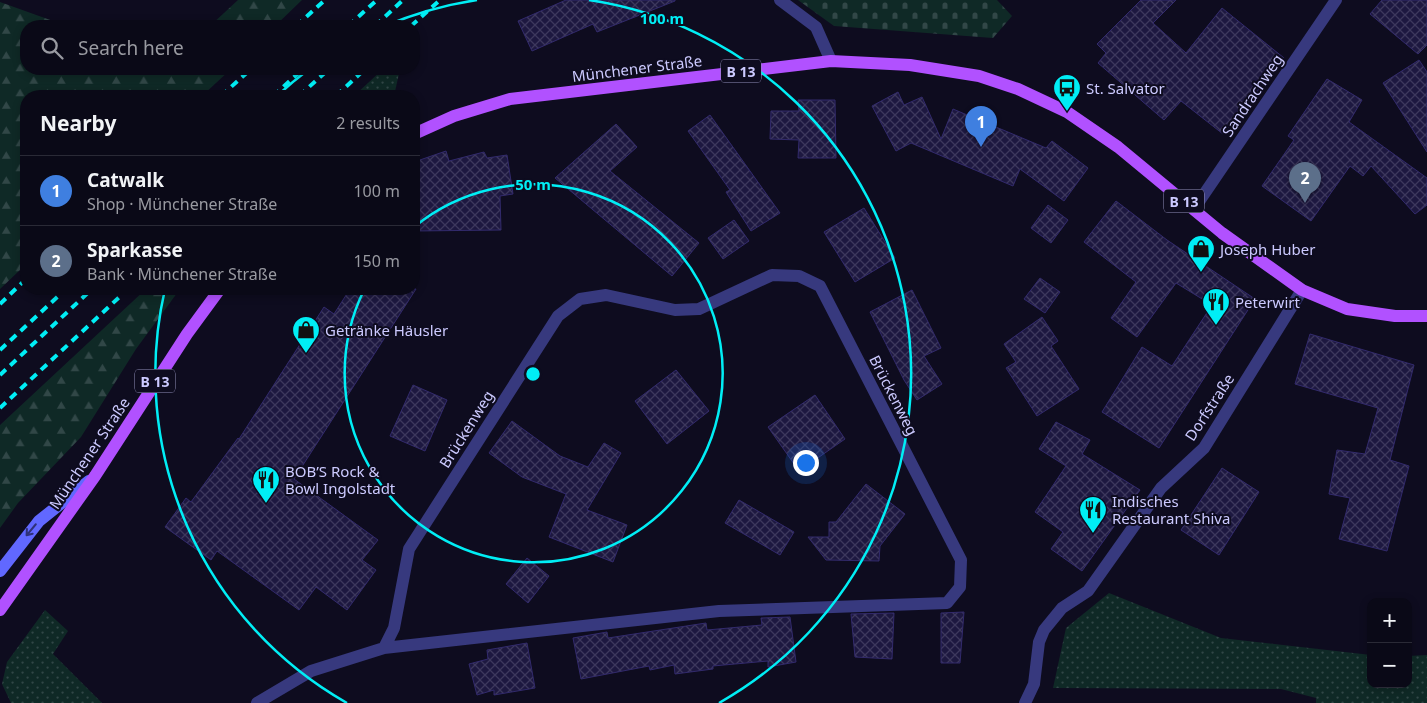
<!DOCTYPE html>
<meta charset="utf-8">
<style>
:root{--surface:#0a0917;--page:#131220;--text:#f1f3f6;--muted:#999aa1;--line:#2a2a36;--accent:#8c9099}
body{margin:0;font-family:"Noto Sans",sans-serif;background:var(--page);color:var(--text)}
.controls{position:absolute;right:15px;bottom:15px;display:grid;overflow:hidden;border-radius:10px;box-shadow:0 2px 8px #0003}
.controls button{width:45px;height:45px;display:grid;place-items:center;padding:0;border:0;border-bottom:1px solid var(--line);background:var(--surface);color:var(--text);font:25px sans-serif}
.you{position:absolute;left:805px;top:462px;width:18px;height:18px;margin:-12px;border:4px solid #fff;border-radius:50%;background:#1a73e8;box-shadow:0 0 0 8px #1a73e833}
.badge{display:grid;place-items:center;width:32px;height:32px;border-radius:50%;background:var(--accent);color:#fff;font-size:16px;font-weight:700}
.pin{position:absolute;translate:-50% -41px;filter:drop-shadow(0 1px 2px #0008)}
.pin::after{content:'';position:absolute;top:26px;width:18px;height:15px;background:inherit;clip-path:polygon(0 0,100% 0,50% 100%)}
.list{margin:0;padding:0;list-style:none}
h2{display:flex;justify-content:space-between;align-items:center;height:65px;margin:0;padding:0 20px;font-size:21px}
h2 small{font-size:16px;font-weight:400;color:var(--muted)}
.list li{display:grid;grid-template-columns:32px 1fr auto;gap:15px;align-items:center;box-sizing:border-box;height:70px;padding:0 20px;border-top:1px solid var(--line)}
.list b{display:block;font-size:19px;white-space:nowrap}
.list p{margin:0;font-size:16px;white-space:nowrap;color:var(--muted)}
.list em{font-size:16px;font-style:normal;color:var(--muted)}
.icon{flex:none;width:28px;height:28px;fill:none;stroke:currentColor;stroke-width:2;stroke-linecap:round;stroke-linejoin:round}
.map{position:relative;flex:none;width:1427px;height:703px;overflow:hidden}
.search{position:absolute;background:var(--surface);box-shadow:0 2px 8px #0003;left:20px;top:20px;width:400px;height:55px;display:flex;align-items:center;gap:12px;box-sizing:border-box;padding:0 18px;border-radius:20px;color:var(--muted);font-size:19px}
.panel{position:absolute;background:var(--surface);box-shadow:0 2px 8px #0003;left:20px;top:90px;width:400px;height:205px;border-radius:20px}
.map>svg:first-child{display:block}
.grass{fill:url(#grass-dots)}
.forest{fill:url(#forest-firs)}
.cemetery{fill:url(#cemetery-stones)}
.building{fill:url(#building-cross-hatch);stroke:#322a6c}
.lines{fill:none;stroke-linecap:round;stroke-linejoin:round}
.minor{stroke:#37397e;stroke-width:12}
.secondary{stroke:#6168ff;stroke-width:12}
.primary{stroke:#b151ff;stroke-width:12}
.rail{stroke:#00eef5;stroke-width:4;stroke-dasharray:8 6;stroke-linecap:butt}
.oneway{stroke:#2f3179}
.ring{fill:none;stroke:#00eef5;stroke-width:2.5}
.labels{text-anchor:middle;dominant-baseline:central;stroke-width:4;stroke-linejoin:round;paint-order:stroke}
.shield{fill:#0e0c1f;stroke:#9391bc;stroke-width:1}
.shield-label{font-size:14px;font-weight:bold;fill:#cccaff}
.street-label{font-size:15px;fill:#cccaff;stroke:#0e0c1f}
.poi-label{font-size:15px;fill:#cccaff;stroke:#0e0c1f;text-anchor:start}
.centre{fill:#00eef5;stroke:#0e0c1f;stroke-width:2.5}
.ring-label{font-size:15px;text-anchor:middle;font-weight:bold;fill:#00eef5;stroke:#0e0c1f;stroke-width:4;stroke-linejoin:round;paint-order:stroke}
</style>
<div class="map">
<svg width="1427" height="703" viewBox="0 0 1427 703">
<defs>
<pattern id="grass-dots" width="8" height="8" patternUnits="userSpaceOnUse" patternTransform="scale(1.25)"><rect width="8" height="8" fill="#0f2926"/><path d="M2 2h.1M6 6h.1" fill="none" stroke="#314747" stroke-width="1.8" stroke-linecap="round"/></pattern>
<pattern id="forest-firs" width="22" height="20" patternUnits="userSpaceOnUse" patternTransform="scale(1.25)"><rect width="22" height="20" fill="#0f2926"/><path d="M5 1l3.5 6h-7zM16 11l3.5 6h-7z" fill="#314747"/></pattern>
<pattern id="cemetery-stones" width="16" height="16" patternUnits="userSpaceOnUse" patternTransform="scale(1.25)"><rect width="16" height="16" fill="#0f2926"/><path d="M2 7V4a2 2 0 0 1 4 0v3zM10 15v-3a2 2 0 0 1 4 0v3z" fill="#314747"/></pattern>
<pattern id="building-cross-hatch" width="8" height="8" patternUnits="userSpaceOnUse" patternTransform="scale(1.25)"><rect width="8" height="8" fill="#1d1840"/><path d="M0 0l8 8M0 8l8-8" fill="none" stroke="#3d385d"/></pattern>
</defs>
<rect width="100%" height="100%" fill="#0e0c1f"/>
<path class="grass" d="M383 69H400L394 96H354Z
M1109 593 1221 638 1371 655V684H1408V656L1427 655V703H1316V698L1281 689 1053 688 1066 628Z
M45 610 68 631 53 654 102 703H11L2 684 7 662Z"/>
<path class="forest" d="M238 0H302L275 26H210Z
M0 2 67 26H26V69H231L202 96H26V253L22 258 20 270 0 289Z
M146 289H180L136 349 81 437 18 503 0 528V425Z"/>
<path class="cemetery" d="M798 0H997L1012 16 993 38 834 26Z"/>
<path class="building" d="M566 0H675V1L597 32 593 24 532 51 518 21Z
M1141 0H1176L1153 23 1186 53 1222 8 1284 58 1223 134 1181 101 1164 120 1098 63 1106 53 1097 44Z
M1382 0H1427V45L1418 54 1370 14Z
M1419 60 1427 72V152L1383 83Z
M1327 79 1362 100 1349 122 1427 178V205L1415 214 1371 166 1363 176 1350 166 1311 221 1262 186 1294 140 1288 136Z
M898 92 904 105 922 97 941 139 953 109 1046 148 1052 141 1088 168 1064 201 1020 169 1013 186 911 143 896 151 872 106Z
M798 100H835L836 158H798L799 140 770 139 771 111H799Z
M710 115 780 213 751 231 726 192 730 190 688 131Z
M616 124 637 147 610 171 699 243 672 276 555 178Z
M446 151 449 161 484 152 487 158 507 155 513 194 500 196 501 230 414 231V162Z
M1116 201 1167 240 1255 299 1159 448 1102 412 1142 347 1172 366 1212 305 1176 283 1137 337 1111 318 1136 282 1084 242Z
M1048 205 1068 220 1051 243 1031 228Z
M864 208 895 258 855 282 824 232Z
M734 220 749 241 723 259 708 238Z
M1040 278 1060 292 1045 313 1024 299Z
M350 289H416L294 479 378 540 362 560 376 570 347 610 316 587 299 610 217 551 211 560 165 527 186 498 191 502 238 438 239 439 324 307 334 314Z
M912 290 941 348 924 356 942 384 917 400 904 380 870 312Z
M1042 317 1058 341 1051 346 1079 389 1037 416 1006 368 1016 362 1004 344Z
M1310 334 1414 365 1390 460 1409 466 1387 551 1339 539 1350 498 1329 494 1337 450 1365 454 1378 408 1295 384Z
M676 370 709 411 667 444 635 401Z
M413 385 447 400 425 451 390 436Z
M815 395 845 439 799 471 768 427Z
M512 421 560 456 588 467 604 443 621 453 587 510 627 525 613 562 549 537 566 494 522 477 489 453Z
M1056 422 1090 440 1082 454 1140 490 1082 571 1051 549 1063 532 1035 512 1066 466 1039 449Z
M1222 468 1259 492 1219 555 1181 530Z
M866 484 905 514 880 546 879 561 826 560 808 537H829V522H836Z
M739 500 794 532 780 555 725 523Z
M527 558 549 576 528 603 506 584Z
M964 612 960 663H941V613Z
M894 613 892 659 855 657 851 614Z
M790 617 796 662 768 667V661L713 666V669L675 674 674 665 650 670 649 666 581 679 573 638 607 632 608 638 706 623 707 630 762 625 761 618Z
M527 643 535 688 494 695V690L477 695 469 664 488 659 487 650Z"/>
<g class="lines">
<path class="minor" d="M780 0 816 27 831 61
M1194 209 1336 0
M257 703 311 671 384 648 394 628 409 549 558 316 580 299 606 295 675 310 699 309 772 275 799 276 820 286 961 560 960 587 947 603 719 611 384 648
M1025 703 1034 684 1039 642 1044 630 1062 608 1088 591 1161 488 1204 448 1302 290"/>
<path class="secondary" d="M0 571 39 521 89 481"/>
<path class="primary" d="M414 134 454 116 510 99 831 61 910 65 979 76 1018 89 1067 112 1118 147 1222 233 1302 290 1347 309 1395 316H1427
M0 610 95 476 187 334 220 289"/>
<path class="rail" d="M296 26 325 0
M348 26 377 0
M375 26 403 0
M411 26 440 0
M221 96 251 69
M273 96 303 69
M299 96 329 69
M336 96 365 69
M0 304 26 279
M0 350 66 289
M0 375 92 289
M0 408 128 289"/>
</g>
<defs><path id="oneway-shaft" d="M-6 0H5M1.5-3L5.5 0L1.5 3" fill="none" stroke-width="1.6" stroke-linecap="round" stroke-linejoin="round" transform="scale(1.25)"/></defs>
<use class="oneway" href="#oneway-shaft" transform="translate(31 530) rotate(130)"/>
<g class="ring">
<path d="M414 227A189 189 0 1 1 364 290"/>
<path d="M347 703A378 378 0 0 1 165 289M278 95A378 378 0 0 1 308 70M385 26A378 378 0 0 1 477 0M589 0A378 378 0 0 1 719 703"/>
</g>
<defs>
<symbol id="bus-pin" viewBox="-11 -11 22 30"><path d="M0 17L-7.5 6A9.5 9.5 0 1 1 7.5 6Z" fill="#00eef5" stroke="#0e0c1f"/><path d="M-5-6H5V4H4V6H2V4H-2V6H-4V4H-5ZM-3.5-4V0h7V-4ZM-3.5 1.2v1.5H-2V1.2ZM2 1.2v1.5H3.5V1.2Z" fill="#111"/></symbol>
<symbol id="shop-pin" viewBox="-11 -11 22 30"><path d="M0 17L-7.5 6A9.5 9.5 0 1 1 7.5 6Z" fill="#00eef5" stroke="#0e0c1f"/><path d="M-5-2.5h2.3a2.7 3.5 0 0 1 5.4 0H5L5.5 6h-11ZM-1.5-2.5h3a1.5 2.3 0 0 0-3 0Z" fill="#111"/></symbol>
<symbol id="restaurant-pin" viewBox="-11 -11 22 30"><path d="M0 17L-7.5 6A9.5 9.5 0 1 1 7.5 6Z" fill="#00eef5" stroke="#0e0c1f"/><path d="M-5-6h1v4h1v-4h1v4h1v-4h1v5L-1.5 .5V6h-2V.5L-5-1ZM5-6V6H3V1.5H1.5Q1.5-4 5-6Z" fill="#111"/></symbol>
</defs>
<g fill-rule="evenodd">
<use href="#bus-pin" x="1051" y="72" width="32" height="43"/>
<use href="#shop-pin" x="1185" y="233" width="32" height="43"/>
<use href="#restaurant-pin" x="1200" y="286" width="32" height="43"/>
<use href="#shop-pin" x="290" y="314" width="32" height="43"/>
<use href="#restaurant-pin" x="250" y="464" width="32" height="43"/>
<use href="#restaurant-pin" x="1077" y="494" width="32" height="43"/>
</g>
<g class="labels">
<g class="shield">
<rect x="721" y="59.5" width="40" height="23" rx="4"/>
<rect x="1164" y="189.5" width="40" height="23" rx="4"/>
<rect x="135" y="369.5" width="40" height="23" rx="4"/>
</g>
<g class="shield-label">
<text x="741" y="71">B 13</text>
<text x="1184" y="201">B 13</text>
<text x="155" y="381">B 13</text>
</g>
<g class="street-label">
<text transform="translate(637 68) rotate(-7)">Münchener Straße</text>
<text transform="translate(1252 95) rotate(-56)">Sandrachweg</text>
<text transform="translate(894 395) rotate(63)">Brückenweg</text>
<text transform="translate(1209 407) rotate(-57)">Dorfstraße</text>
<text transform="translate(466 429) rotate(-58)">Brückenweg</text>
<text transform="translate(89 453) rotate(-56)">Münchener Straße</text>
</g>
<g class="poi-label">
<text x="1086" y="88">St. Salvator</text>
<text x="1220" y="249">Joseph Huber</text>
<text x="1235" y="302">Peterwirt</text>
<text x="325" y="330">Getränke Häusler</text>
<text x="285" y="471">BOB’S Rock &amp;<tspan x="285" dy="17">Bowl Ingolstadt</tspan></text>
<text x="1112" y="501">Indisches<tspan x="1112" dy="17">Restaurant Shiva</tspan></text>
</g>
</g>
<circle cx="533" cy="374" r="8" class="centre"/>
<g class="ring-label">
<text x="662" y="24">100 m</text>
<text x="533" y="190">50 m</text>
</g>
</svg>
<div class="controls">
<button>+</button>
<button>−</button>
</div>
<div class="you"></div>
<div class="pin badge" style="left:981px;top:147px;background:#3f7fe0">1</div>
<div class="pin badge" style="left:1305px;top:203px;background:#5c6f8a">2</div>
<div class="search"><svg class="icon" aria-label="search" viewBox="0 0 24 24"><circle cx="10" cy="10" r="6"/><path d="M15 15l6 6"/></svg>Search here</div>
<section class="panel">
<h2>Nearby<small>2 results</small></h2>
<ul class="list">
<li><span class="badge" style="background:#3f7fe0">1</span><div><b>Catwalk</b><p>Shop · Münchener Straße</p></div><em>100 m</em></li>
<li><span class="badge" style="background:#5c6f8a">2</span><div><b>Sparkasse</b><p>Bank · Münchener Straße</p></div><em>150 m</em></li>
</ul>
</section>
</div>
